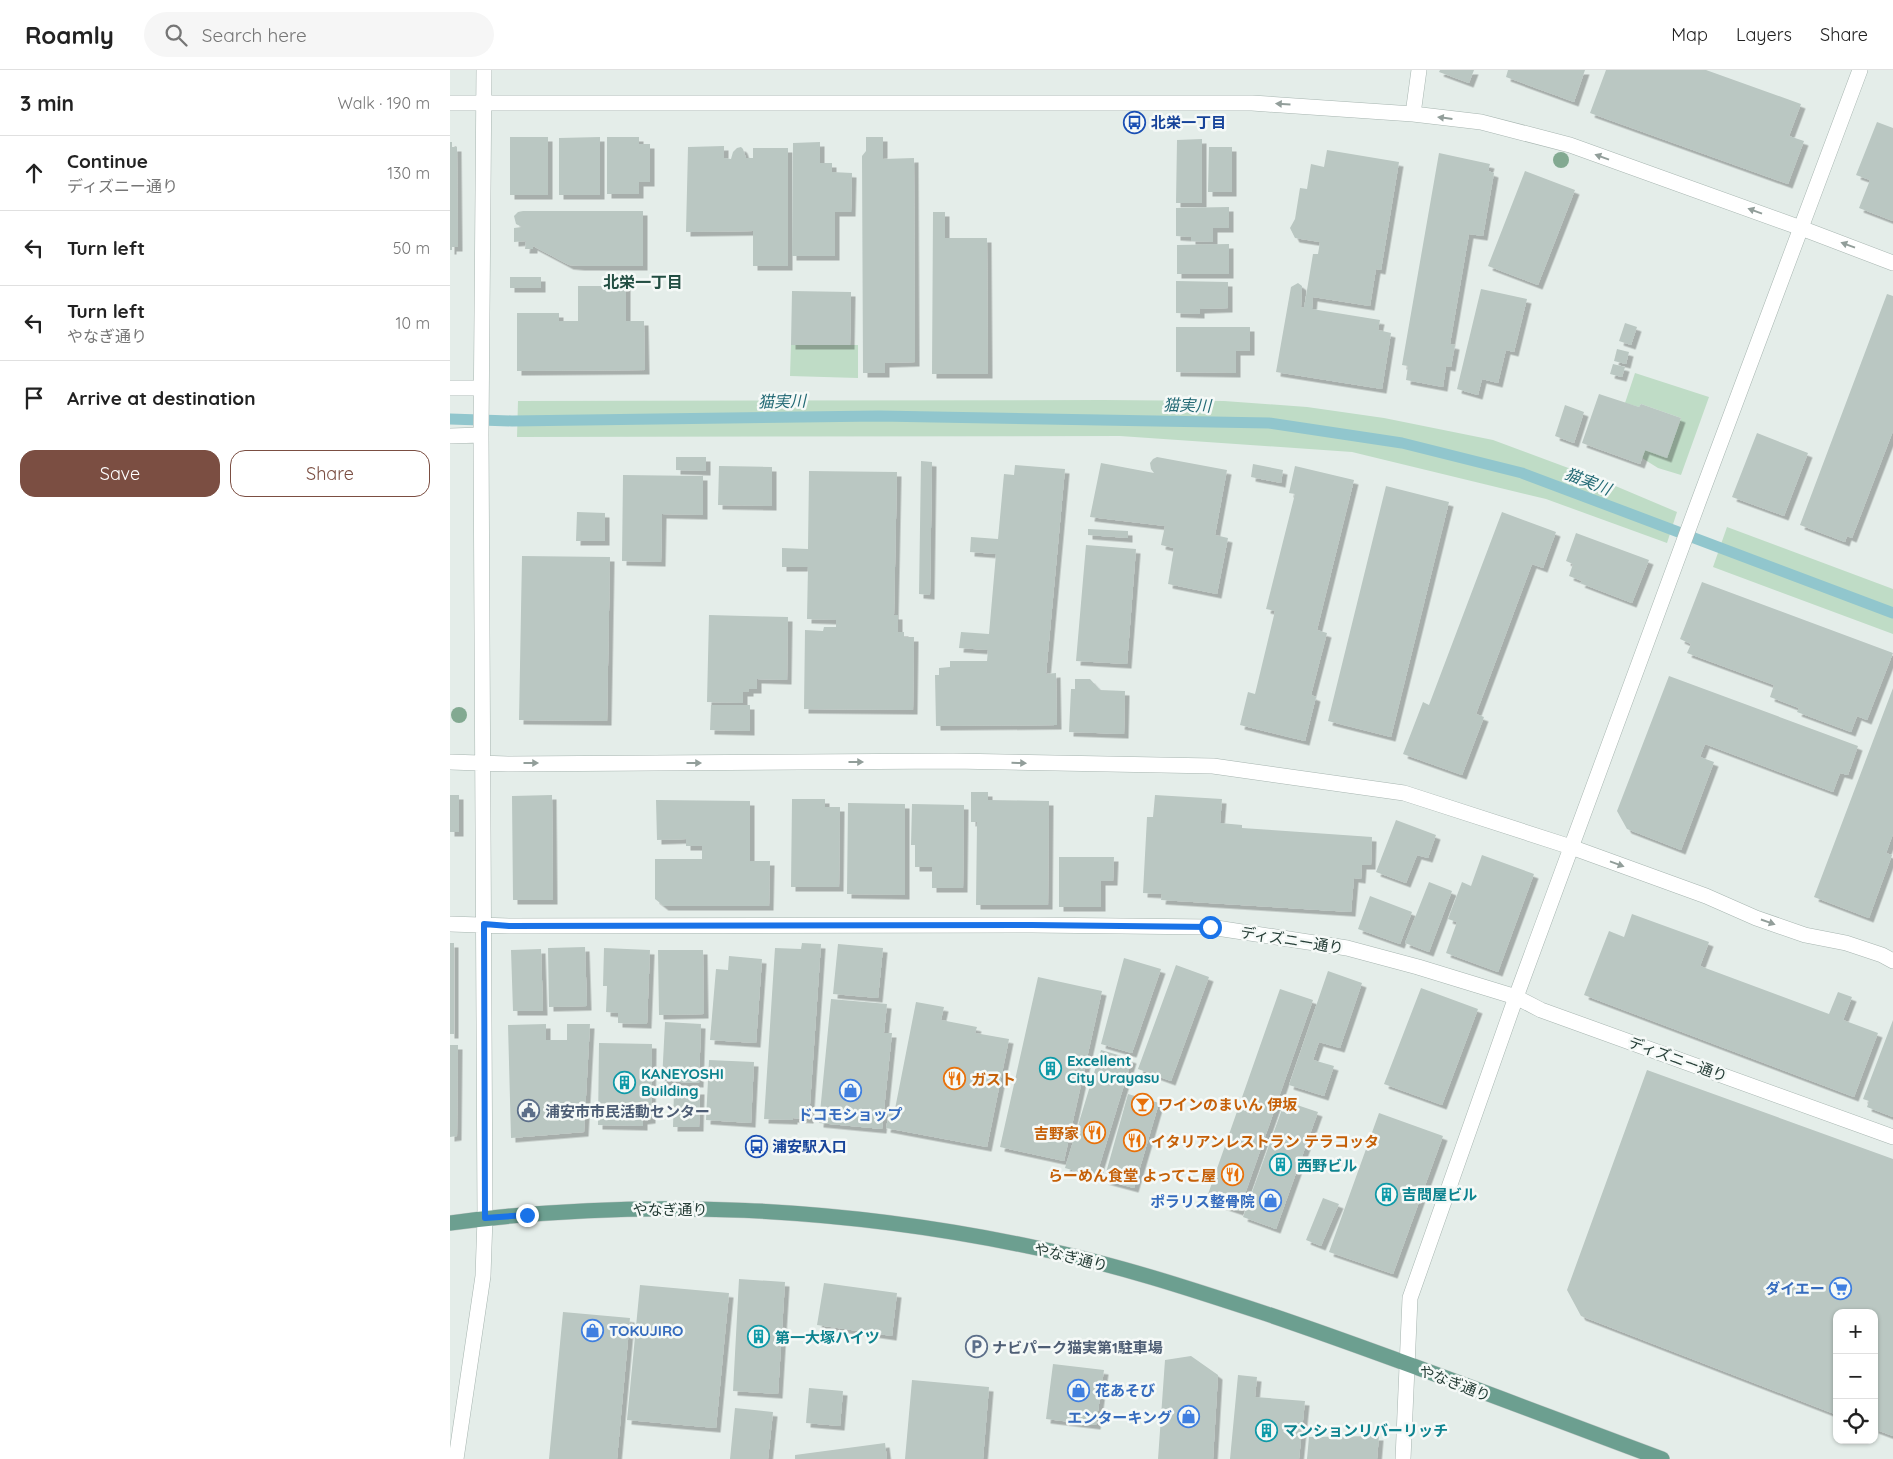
<!DOCTYPE html>
<meta charset="utf-8">
<style>
:root{--surface:#fff;--page:#f6f6f6;--text:#222;--muted:#767676;--line:#e0e0e0;--accent:#7b4e42}
body{margin:0;font-family:Quicksand,"Noto Sans JP",sans-serif;background:var(--page);color:var(--text)}
.controls{position:absolute;right:15px;bottom:15px;display:grid;overflow:hidden;border-radius:10px;box-shadow:0 1px 4px #0004}
.controls button{width:45px;height:45px;display:grid;place-items:center;padding:0;border:0;border-bottom:1px solid var(--line);background:var(--surface);color:var(--text);font:25px sans-serif}
.stop{position:absolute;width:15px;height:15px;margin:-11px;border:4px solid #1a73e8;border-radius:50%;background:#fff}
.stop.end{background:#1a73e8;border-color:#fff;box-shadow:0 1px 5px #0008}
.list{margin:0;padding:0;list-style:none}
h2{display:flex;justify-content:space-between;align-items:center;height:65px;margin:0;padding:0 20px;font-size:21px}
h2 small{font-size:16px;font-weight:400;color:var(--muted)}
.list li{display:grid;grid-template-columns:32px 1fr auto;gap:15px;align-items:center;box-sizing:border-box;height:75px;padding:0 20px;border-top:1px solid var(--line)}
.list b{display:block;font-size:19px;white-space:nowrap}
.list p{margin:0;font-size:16px;white-space:nowrap;color:var(--muted)}
.list em{font-size:16px;font-style:normal;color:var(--muted)}
.actions{display:flex;gap:10px;padding:15px 20px}
.actions a{flex:1;padding:11px 0;border:1px solid var(--accent);border-radius:15px;text-align:center;font-size:18px;color:var(--accent)}
.actions .main{background:var(--accent);color:#fff}
.icon{flex:none;width:28px;height:28px;fill:none;stroke:currentColor;stroke-width:2;stroke-linecap:round;stroke-linejoin:round}
.map{position:relative;flex:none;width:1443px;height:1389px;overflow:hidden}
header{display:flex;align-items:center;gap:30px;box-sizing:border-box;height:70px;padding:0 25px;background:var(--surface);border-bottom:1px solid var(--line)}
header strong{font-size:24px}
nav{display:flex;gap:28px;margin-inline-start:auto;font-size:18px}
.search{width:350px;height:45px;background:var(--page);display:flex;align-items:center;gap:12px;box-sizing:border-box;padding:0 18px;border-radius:28px;color:var(--muted);font-size:19px}
main{display:flex}
aside{flex:1;background:var(--surface)}
.map>svg:first-child{display:block}
.green{fill:#bfdcc6}
.lines{fill:none;stroke-linecap:round;stroke-linejoin:round}
.stream{stroke:#91c6cd;stroke-width:11}
.building{fill:#bac7c2;filter:url(#shadow)}
.minor-casing{stroke:#a7b5b0;stroke-width:16}
.major-casing{stroke:#c2c9c7;stroke-width:16}
.minor{stroke:#fff;stroke-width:15}
.major{stroke:#6c9f90;stroke-width:15}
.tree{fill:#82a991}
.oneway{fill:#929e9a}
.route{stroke:#1a73e8;stroke-width:6}
.labels{text-anchor:middle;dominant-baseline:central;stroke-width:5;stroke-linejoin:round;paint-order:stroke}
.transit-label{font-size:15px;font-weight:bold;fill:#164399;stroke:#f5f9f7;text-anchor:start}
.street-label{font-size:15px;fill:#253d36;stroke:#f5f9f7}
.culture-label{font-size:15px;font-weight:bold;fill:#0d838f;stroke:#f5f9f7;text-anchor:start}
.food-label{font-size:15px;font-weight:bold;fill:#c56008;stroke:#f5f9f7;text-anchor:start}
.service-label{font-size:15px;font-weight:bold;fill:#4e5e75;stroke:#f5f9f7;text-anchor:start}
.shop-label{font-size:15px;font-weight:bold;fill:#366cbe;stroke:#f5f9f7;text-anchor:end}
.neighbourhood-label{font-size:16px;font-weight:bold;fill:#224e42;stroke:#f5f9f7}
.water-label{font-size:16px;font-style:italic;fill:#236a75;stroke:#f5f9f7}
</style>
<header>
<strong>Roamly</strong>
<div class="search"><svg class="icon" aria-label="search" viewBox="0 0 24 24"><circle cx="10" cy="10" r="6"/><path d="M15 15l6 6"/></svg>Search here</div>
<nav><a>Map</a><a>Layers</a><a>Share</a></nav>
</header>
<main>
<aside>
<h2>3 min<small>Walk · 190 m</small></h2>
<ul class="list">
<li><svg class="icon" aria-label="ahead" viewBox="0 0 24 24"><path d="M12 20V5M6 11l6-6 6 6"/></svg><div><b>Continue</b><p>ディズニー通り</p></div><em>130 m</em></li>
<li><svg class="icon" aria-label="left" viewBox="0 0 24 24"><path d="M17 20v-9H6M10 6l-5 5 5 5"/></svg><div><b>Turn left</b></div><em>50 m</em></li>
<li><svg class="icon" aria-label="left" viewBox="0 0 24 24"><path d="M17 20v-9H6M10 6l-5 5 5 5"/></svg><div><b>Turn left</b><p>やなぎ通り</p></div><em>10 m</em></li>
<li><svg class="icon" aria-label="arrive" viewBox="0 0 24 24"><path d="M6 21V4h12l-3 4 3 4H6"/></svg><div><b>Arrive at destination</b></div></li>
</ul>
<div class="actions"><a class="main">Save</a><a>Share</a></div>
</aside>
<div class="map">
<svg width="1443" height="1389" viewBox="0 0 1443 1389">
<defs>
<filter id="shadow"><feDropShadow dx="4.5" dy="4.5" stdDeviation="0" flood-color="#0004"/></filter>
</defs>
<rect width="100%" height="100%" fill="#e4ede9"/>
<path class="green" d="M341 275H408V308L340 306Z
M1185 303 1259 327 1231 405 1208 398 1192 388 1195 380 1217 387 1231 348 1191 334 1189 337 1175 333Z
M653 330 774 331 857 337 934 348 1043 370 1156 412 1227 442 1217 473 1096 429 902 382 670 366 67 367 68 331Z
M1277 457 1443 519V564L1263 497Z"/>
<g class="lines">
<path class="stream" d="M0 349 62 351 429 346 819 353 952 373 1072 403 1443 543"/>
</g>
<path class="building" d="M990 0H1024L1019 13 989 2Z
M1058 0H1135L1124 32 1056 7Z
M1156 0H1256L1351 34 1339 66 1354 71 1338 114 1140 43Z
M1427 52 1443 58V151L1409 138 1420 110 1406 105Z
M60 67H98V125H60Z
M150 67V125H109V68Z
M157 67H189V74H200V112H189V124H157Z
M416 67H433V89L464 88 465 292 435 293V303H413L412 86 416 81Z
M752 69V133H726L727 70Z
M0 72H2V77H7L8 177H2V180H0Z
M370 72V93H382V102L402 103 401 142H385V186H342L343 73Z
M274 76V88L281 89 283 82 287 78 291 77 293 79 296 88H303V78H338V196H303V161L236 162 238 77Z
M759 77H782V122H758Z
M877 80 949 92 931 200 926 199 920 236 863 227 862 239 930 250 928 260 941 263 932 319 826 302 841 217 848 213 852 216 851 237 854 238 863 184H868L870 172 845 168 840 158 845 149 850 118 857 119 861 94 874 97Z
M989 83 1040 94 1038 101 1044 103 1033 166 1019 164 1000 274 1005 275 1001 297 996 296 993 317 956 310 958 296 952 295Z
M1075 101 1125 120 1088 215 1038 196Z
M779 137V158H763V172L741 171V167L726 166V138Z
M73 141H193V196H130L119 195 83 176V179H75L76 171 64 172V158L72 157 66 154 64 146 68 142Z
M483 142H495V168H537L538 304H482Z
M779 174V204H727V175Z
M60 207H91V218H60Z
M726 211 778 212V238L750 239V244L726 243Z
M128 216H176V251H194L195 300 67 301V243H109V251H128Z
M1031 219 1077 229 1064 282 1056 280 1048 313 1032 309 1028 325 1007 319Z
M342 221 401 222 400 275H341Z
M1437 224 1443 226V361L1402 468 1397 466 1395 472 1350 455Z
M1175 253 1187 257 1181 275 1169 271Z
M726 257H800V281H786V303L726 302Z
M1167 279 1179 282 1176 294 1164 291Z
M1163 294 1175 297 1172 307 1160 304Z
M1149 324 1189 337 1191 334 1231 348 1217 388 1195 380 1190 394 1132 373Z
M1115 335 1134 342 1124 373 1105 366Z
M1307 363 1358 383 1334 446 1282 427Z
M226 387H256V401L226 400Z
M707 387 777 400 765 465 778 468 767 524 718 514 724 478 711 475 715 456 640 447 651 393 704 403 701 399 700 393 703 389Z
M471 391 482 392 480 525 469 524Z
M803 394 833 400 831 413 801 407Z
M565 395 615 399 596 604 606 603 607 655 486 656 485 605H489V598L500 597V591H537L538 580 509 578 511 562 539 564 546 484 520 482 521 467 548 469 554 404 564 405Z
M269 396 322 397V436L268 435Z
M845 396 904 410 867 560 877 563 861 625 866 627 855 671 790 655 798 622 805 624 825 541 816 539 845 424 839 423Z
M359 401 447 402 444 545H448V562H454V567H464L463 640 354 639 355 560 373 561 374 557H386V550L357 549 358 497H332V478L358 479Z
M173 405 253 406V445L212 444 211 492 172 491Z
M936 416 999 432 941 667 878 651Z
M127 442 155 443V471H126Z
M1052 442 1106 462 1093 498 1082 494 1026 644 1034 647 1012 705 953 684 973 632 979 635Z
M638 459 678 461V468L638 465Z
M1126 463 1199 490 1182 533 1130 513 1132 511 1119 506 1123 494 1116 491Z
M636 475 686 479 677 594 626 591Z
M72 486 160 487 157 651 69 650Z
M1252 512 1443 583 1417 650 1407 646 1401 662 1347 642 1349 638 1320 627 1324 615 1237 583 1241 574 1230 569Z
M259 545 338 547 337 610 307 609V619H299V622H293V633L257 632Z
M1219 606 1408 676 1398 705 1390 703 1383 722 1255 674 1250 687 1264 692 1231 780 1177 759 1167 741Z
M625 609H640L650 620 675 621 674 664 619 662 621 619H625Z
M1443 618V764L1436 783 1442 785 1419 848 1364 827Z
M261 635H300V661L260 660Z
M521 722H538V730L599 731 598 835H526L527 752H521Z
M0 725H9V762H0Z
M102 725 103 830H63L62 726Z
M705 725 772 729 770 753 792 755V758L922 767 921 795H912L911 809 904 808 901 842 711 830 712 824 693 823 697 747H703Z
M342 729H375V737H390L389 817H341Z
M206 730 300 731V791H320L319 836H214L205 829V789H252V776H236V769L207 770Z
M398 733 455 734V825L397 824Z
M462 734 514 735 513 818H482V797H465V775H461Z
M946 750 986 765 978 788 967 785 956 813 926 802Z
M1032 785 1084 804 1048 902 996 883 1007 852 998 849 1012 812 1021 816Z
M609 787H664L663 811H651V837H609Z
M979 812 1002 821 979 882 955 873Z
M920 826 962 842 950 874 908 859Z
M1182 844 1259 872 1250 896 1379 944 1388 922 1402 927 1393 950 1428 963 1404 1027 1134 925 1159 861 1174 867Z
M0 873H4V964H0Z
M352 873 371 874 359 1049 343 1048V1050L314 1049 325 878 351 879Z
M388 874 433 878 428 928 383 924Z
M135 877 137 936 99 937 98 878Z
M154 878 200 880 197 954 168 953V943L156 942 157 916H153Z
M91 879 93 941H63L61 880Z
M208 880H253L254 944 209 945Z
M279 886 312 889 306 973 260 970 266 899 278 900Z
M674 888 711 899 682 983 651 974Z
M726 895 759 907 721 1011 688 999Z
M878 901 912 913 890 978 869 972 863 990 884 996 874 1026 839 1015Z
M588 907 652 921 614 1091 550 1077Z
M971 918 1028 939 992 1035 934 1014Z
M830 919 863 930 789 1141 756 1130Z
M381 929 437 934 434 963H442L432 1059 369 1053Z
M466 932 494 937 491 950 527 957 525 963 559 969 537 1077 436 1058 440 1038 445 1039Z
M1443 950V1047L1417 1037 1419 1031 1413 1029Z
M215 952 251 954 249 1013 212 1011Z
M96 954V970H117V954H140L134 1062 61 1068 58 955Z
M149 973 202 974 201 1049 193 1050V1056L148 1055Z
M0 975H8L7 1066 0 1067Z
M651 980 682 989 646 1107 615 1098Z
M259 990 304 992 301 1053 256 1050Z
M1197 1000 1443 1089V1366L1424 1359V1243H1387V1345L1131 1246 1117 1220Z
M224 1020H250L249 1057H223Z
M678 1024 709 1033 684 1118 654 1110Z
M835 1031 868 1042 826 1159 793 1147Z
M929 1043 993 1066 943 1204 879 1182Z
M873 1128 889 1134 871 1176 856 1170Z
M289 1209 335 1212 328 1324 283 1321Z
M374 1213 447 1223 442 1266 367 1255Z
M190 1215 279 1223 266 1358 177 1350Z
M113 1242 180 1248 167 1389H99Z
M741 1286 768 1305 763 1389H708L715 1290Z
M603 1294 654 1300 646 1355 596 1349Z
M788 1305 807 1307 805 1327 855 1331 849 1389H780Z
M462 1310 539 1317 533 1389H455Z
M359 1318 393 1321 390 1356 356 1353Z
M285 1338 323 1342 318 1389H280Z
M929 1366 927 1389H857L859 1367Z
M435 1373 437 1389H345V1385Z"/>
<g class="lines">
<defs>
<path id="minor" d="M0 33H802L963 44 1031 52 1120 75 1351 158 1443 193
M963 44 969 0
M0 318H31
M0 366 31 365
M0 692 58 694 503 691 763 696 954 723 1121 777 1256 826 1306 848 1355 865 1396 873 1432 885 1443 891
M0 854 59 856 582 855 760 857 897 878 968 897 1066 927 1091 940 1443 1067
M6 1389 33 1206 35 1148 31 365 34 0
M953 1389 960 1228 1066 927 1248 433 1410 0"/>
<path id="major" d="M0 1153C195 1127 395 1137 587 1178 665 1194 741 1219 817 1244 950 1289 1080 1340 1212 1389"/>
</defs>
<use href="#minor" class="minor-casing"/>
<use href="#major" class="major-casing"/>
<use href="#minor" class="minor"/>
<use href="#major" class="major"/>
</g>
<g class="tree">
<circle cx="1111" cy="90" r="8"/>
<circle cx="9" cy="645" r="8"/>
</g>
<defs><path id="oneway-solid" d="M-6-.8H1V-3.2L6.5 0L1 3.2V.8H-6Z" transform="scale(1.25)"/></defs>
<g class="oneway">
<use href="#oneway-solid" transform="translate(833 34) rotate(-177)"/>
<use href="#oneway-solid" transform="translate(995 48) rotate(-173)"/>
<use href="#oneway-solid" transform="translate(1152 87) rotate(-160)"/>
<use href="#oneway-solid" transform="translate(1305 141) rotate(-160)"/>
<use href="#oneway-solid" transform="translate(1398 175) rotate(-160)"/>
<use href="#oneway-solid" transform="translate(406 692)"/>
<use href="#oneway-solid" transform="translate(81 693)"/>
<use href="#oneway-solid" transform="translate(244 693)"/>
<use href="#oneway-solid" transform="translate(569 693) rotate(1)"/>
<use href="#oneway-solid" transform="translate(1167 794) rotate(20)"/>
<use href="#oneway-solid" transform="translate(1318 852) rotate(19)"/>
</g>
<g class="lines">
<path class="route" d="M77 1145 35 1148 34 854 59 856 582 855 760 857"/>
</g>
<defs>
<symbol id="bus-ring" viewBox="-11 -11 22 22"><circle r="9.5" fill="#f5f9f7" stroke="#1a4fb4" stroke-width="1.5"/><path d="M-5-6H5V4H4V6H2V4H-2V6H-4V4H-5ZM-3.5-4V0h7V-4ZM-3.5 1.2v1.5H-2V1.2ZM2 1.2v1.5H3.5V1.2Z" fill="#1a4fb4"/></symbol>
<symbol id="building-ring" viewBox="-11 -11 22 22"><circle r="9.5" fill="#f5f9f7" stroke="#0f9aa8" stroke-width="1.5"/><path d="M-4-6H4V6H1V3H-1V6H-4ZM-2.5-4.3h1.7v1.8h-1.7ZM.8-4.3h1.7v1.8H.8ZM-2.5-1h1.7V.8h-1.7ZM.8-1h1.7V.8H.8Z" fill="#0f9aa8"/></symbol>
<symbol id="restaurant-ring" viewBox="-11 -11 22 22"><circle r="9.5" fill="#f5f9f7" stroke="#e8710a" stroke-width="1.5"/><path d="M-5-6h1v4h1v-4h1v4h1v-4h1v5L-1.5 .5V6h-2V.5L-5-1ZM5-6V6H3V1.5H1.5Q1.5-4 5-6Z" fill="#e8710a"/></symbol>
<symbol id="shop-ring" viewBox="-11 -11 22 22"><circle r="9.5" fill="#f5f9f7" stroke="#3f7fe0" stroke-width="1.5"/><path d="M-5-2.5h2.3a2.7 3.5 0 0 1 5.4 0H5L5.5 6h-11ZM-1.5-2.5h3a1.5 2.3 0 0 0-3 0Z" fill="#3f7fe0"/></symbol>
<symbol id="bar-ring" viewBox="-11 -11 22 22"><circle r="9.5" fill="#f5f9f7" stroke="#e8710a" stroke-width="1.5"/><path d="M-6-5H6L.8 .8V4.5H3.5V6h-7V4.5H-.8V.8Z" fill="#e8710a"/></symbol>
<symbol id="civic-ring" viewBox="-11 -11 22 22"><circle r="9.5" fill="#f5f9f7" stroke="#5c6f8a" stroke-width="1.5"/><path d="M-.6-6.5H3V-4.5H.6V-3L4-1V1h2V6H-6V1h2V-1L-.6-3ZM-1.2 2.5V6h2.4V2.5Z" fill="#5c6f8a"/></symbol>
<symbol id="supermarket-ring" viewBox="-11 -11 22 22"><circle r="9.5" fill="#f5f9f7" stroke="#3f7fe0" stroke-width="1.5"/><path d="M-6-5.5h2.5l.6 2H6L4.5 2H-2.5L-4.4-4H-6ZM-1.5 3.2a1.3 1.3 0 1 0 .1 0ZM3 3.2a1.3 1.3 0 1 0 .1 0Z" fill="#3f7fe0"/></symbol>
<symbol id="parking-ring" viewBox="-11 -11 22 22"><circle r="9.5" fill="#f5f9f7" stroke="#5c6f8a" stroke-width="1.5"/><path d="M-3.5-5.5H1a3.5 3.5 0 0 1 0 7H-1V5.5H-3.5ZM-1-3.4V-.6H.8a1.4 1.4 0 0 0 0-2.8Z" fill="#5c6f8a"/></symbol>
</defs>
<g fill-rule="evenodd">
<use href="#bus-ring" x="672" y="40" width="25" height="25"/>
<use href="#building-ring" x="588" y="986" width="25" height="25"/>
<use href="#restaurant-ring" x="492" y="996" width="25" height="25"/>
<use href="#building-ring" x="162" y="1000" width="25" height="25"/>
<use href="#shop-ring" x="388" y="1008" width="25" height="25"/>
<use href="#bar-ring" x="680" y="1022" width="25" height="25"/>
<use href="#civic-ring" x="66" y="1028" width="25" height="25"/>
<use href="#restaurant-ring" x="632" y="1050" width="25" height="25"/>
<use href="#restaurant-ring" x="672" y="1058" width="25" height="25"/>
<use href="#bus-ring" x="294" y="1064" width="25" height="25"/>
<use href="#building-ring" x="818" y="1082" width="25" height="25"/>
<use href="#restaurant-ring" x="770" y="1092" width="25" height="25"/>
<use href="#building-ring" x="924" y="1112" width="25" height="25"/>
<use href="#shop-ring" x="808" y="1118" width="25" height="25"/>
<use href="#supermarket-ring" x="1378" y="1206" width="25" height="25"/>
<use href="#shop-ring" x="130" y="1248" width="25" height="25"/>
<use href="#building-ring" x="296" y="1254" width="25" height="25"/>
<use href="#parking-ring" x="514" y="1264" width="25" height="25"/>
<use href="#shop-ring" x="616" y="1308" width="25" height="25"/>
<use href="#shop-ring" x="726" y="1334" width="25" height="25"/>
<use href="#building-ring" x="804" y="1348" width="25" height="25"/>
</g>
<g class="labels">
<g class="transit-label">
<text x="701" y="52">北栄一丁目</text>
<text x="322" y="1076">浦安駅入口</text>
</g>
<g class="street-label">
<text transform="translate(842 870) rotate(9)">ディズニー通り</text>
<text transform="translate(1228 989) rotate(20)">ディズニー通り</text>
<text x="220" y="1139">やなぎ通り</text>
<text transform="translate(621 1187) rotate(14)">やなぎ通り</text>
<text transform="translate(1005 1313) rotate(21)">やなぎ通り</text>
</g>
<g class="culture-label">
<text x="617" y="990">Excellent<tspan x="617" dy="17">City Urayasu</tspan></text>
<text x="191" y="1003">KANEYOSHI<tspan x="191" dy="17">Building</tspan></text>
<text x="847" y="1095">西野ビル</text>
<text x="952" y="1124">吉問屋ビル</text>
<text x="325" y="1267">第一大塚ハイツ</text>
<text x="833" y="1360">マンションリバーリッチ</text>
</g>
<g class="food-label">
<text x="521" y="1009">ガスト</text>
<text x="708" y="1034">ワインのまいん 伊坂</text>
<text x="629" y="1063" text-anchor="end">吉野家</text>
<text x="701" y="1071">イタリアンレストラン テラコッタ</text>
<text x="766" y="1105" text-anchor="end">らーめん食堂 よってこ屋</text>
</g>
<g class="service-label">
<text x="95" y="1041">浦安市市民活動センター</text>
<text x="542" y="1277">ナビパーク猫実第1駐車場</text>
</g>
<g class="shop-label">
<text x="400" y="1044" text-anchor="middle">ドコモショップ</text>
<text x="805" y="1131">ポラリス整骨院</text>
<text x="1375" y="1218">ダイエー</text>
<text x="159" y="1260" text-anchor="start">TOKUJIRO</text>
<text x="645" y="1320" text-anchor="start">花あそび</text>
<text x="722" y="1347">エンターキング</text>
</g>
<g class="neighbourhood-label">
<text x="193" y="212">北栄一丁目</text>
</g>
<g class="water-label">
<text transform="translate(332 331) rotate(-1)">猫実川</text>
<text transform="translate(737 335) rotate(1)">猫実川</text>
<text transform="translate(1138 411) rotate(21)">猫実川</text>
</g>
</g>
</svg>
<div class="controls">
<button>+</button>
<button>−</button>
<button><svg class="icon" aria-label="locate" viewBox="0 0 24 24"><circle cx="12" cy="12" r="6"/><path d="M12 2v4M12 18v4M2 12h4M18 12h4"/></svg></button>
</div>
<div class="stop" style="left:760px;top:857px"></div>
<div class="stop end" style="left:77px;top:1145px"></div>
</div>
</main>
